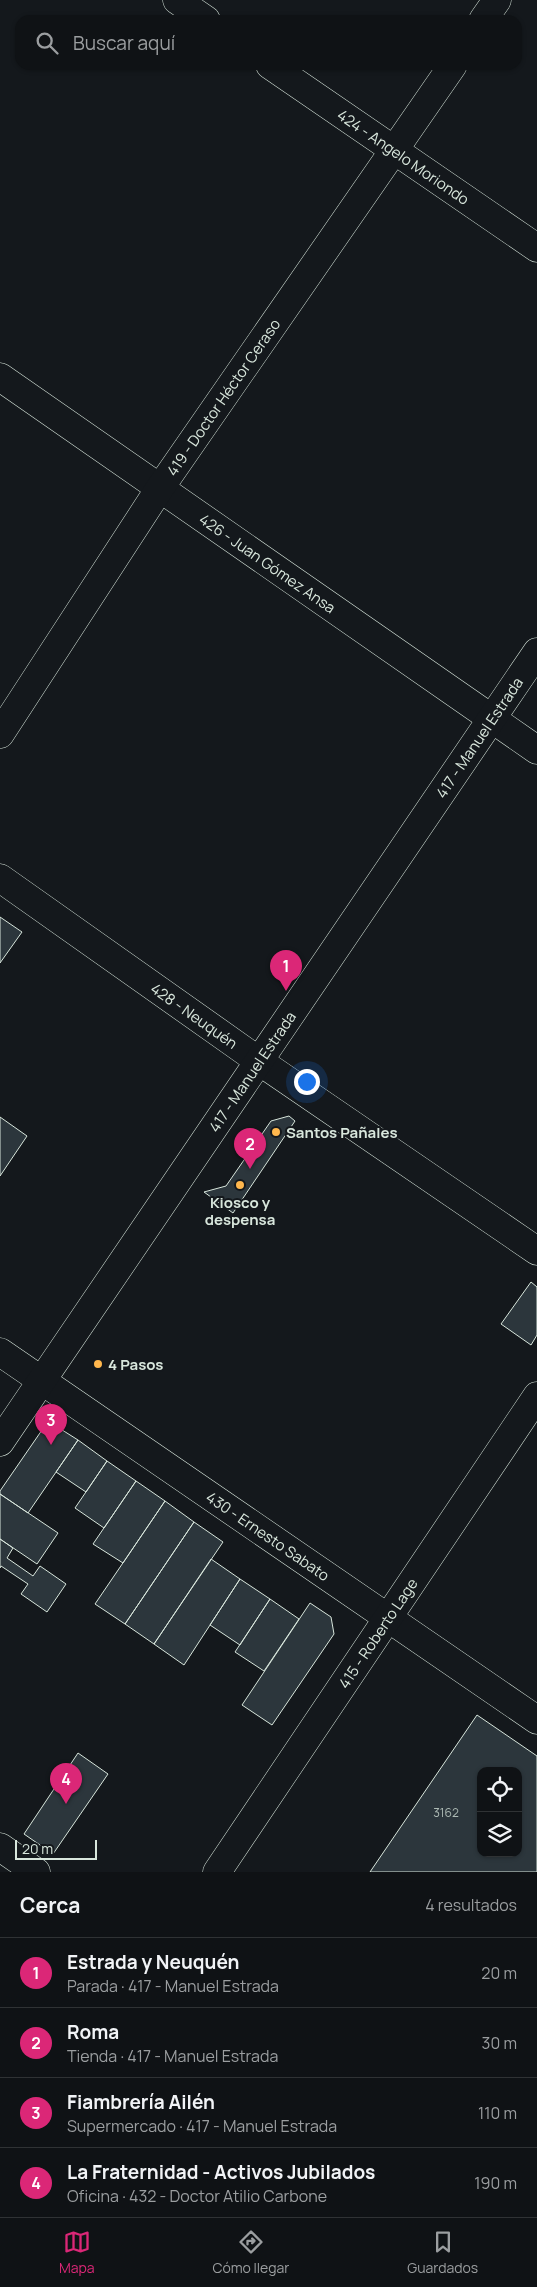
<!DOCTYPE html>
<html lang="es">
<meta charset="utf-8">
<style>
:root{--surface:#0f1215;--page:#1d2022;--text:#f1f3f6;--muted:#9b9ea0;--line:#2f3234;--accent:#db2777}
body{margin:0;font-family:Manrope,sans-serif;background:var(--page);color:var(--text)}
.controls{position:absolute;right:15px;bottom:15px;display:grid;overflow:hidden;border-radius:10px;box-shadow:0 1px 4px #0004}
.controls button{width:45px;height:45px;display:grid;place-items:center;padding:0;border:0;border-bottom:1px solid var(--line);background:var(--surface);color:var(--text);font:25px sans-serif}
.scale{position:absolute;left:15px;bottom:12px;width:82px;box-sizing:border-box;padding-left:5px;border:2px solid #d8e6dc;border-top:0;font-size:14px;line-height:18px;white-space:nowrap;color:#d8e6dc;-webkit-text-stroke:4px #14181c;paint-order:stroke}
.you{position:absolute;left:306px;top:1081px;width:18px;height:18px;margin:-12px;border:4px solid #fff;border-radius:50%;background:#1a73e8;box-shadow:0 0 0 8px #1a73e833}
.badge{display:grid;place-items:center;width:32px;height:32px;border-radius:50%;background:var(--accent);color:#fff;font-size:16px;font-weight:700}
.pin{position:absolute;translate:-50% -41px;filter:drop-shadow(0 1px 2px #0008)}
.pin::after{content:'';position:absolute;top:26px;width:18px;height:15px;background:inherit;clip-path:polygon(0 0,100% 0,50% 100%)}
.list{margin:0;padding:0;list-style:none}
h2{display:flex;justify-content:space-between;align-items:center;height:65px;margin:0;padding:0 20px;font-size:21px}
h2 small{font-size:16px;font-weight:400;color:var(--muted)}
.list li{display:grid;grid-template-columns:32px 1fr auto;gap:15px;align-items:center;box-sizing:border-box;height:70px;padding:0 20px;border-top:1px solid var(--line)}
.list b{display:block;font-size:19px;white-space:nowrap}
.list p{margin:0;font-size:16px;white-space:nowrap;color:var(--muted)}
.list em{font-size:16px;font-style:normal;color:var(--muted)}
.icon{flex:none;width:28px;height:28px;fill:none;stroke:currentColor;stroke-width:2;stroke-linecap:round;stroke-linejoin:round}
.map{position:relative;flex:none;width:537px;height:1872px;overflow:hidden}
.search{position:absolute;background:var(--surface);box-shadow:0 1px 4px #0004;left:15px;right:15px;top:15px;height:55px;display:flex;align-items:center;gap:12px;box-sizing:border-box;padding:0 18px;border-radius:15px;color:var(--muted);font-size:19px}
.sheet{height:345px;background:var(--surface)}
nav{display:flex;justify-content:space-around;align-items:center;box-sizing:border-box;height:70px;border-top:1px solid var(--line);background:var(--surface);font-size:14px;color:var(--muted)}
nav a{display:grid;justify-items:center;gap:2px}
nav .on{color:var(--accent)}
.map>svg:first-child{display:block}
.building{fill:#2c363c;stroke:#d8e6dc;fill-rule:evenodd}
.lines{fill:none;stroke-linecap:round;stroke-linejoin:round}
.minor-casing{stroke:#d8e6dc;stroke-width:29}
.minor{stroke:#14181c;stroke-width:28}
.poi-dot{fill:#ffb74d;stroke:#14181c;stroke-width:2}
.labels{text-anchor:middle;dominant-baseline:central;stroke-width:4;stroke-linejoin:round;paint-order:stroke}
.number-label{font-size:12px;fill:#adbab4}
.street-label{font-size:15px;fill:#d8e6dc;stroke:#14181c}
.poi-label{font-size:15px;font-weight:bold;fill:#d8e6dc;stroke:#14181c;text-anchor:start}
</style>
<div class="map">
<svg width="537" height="1872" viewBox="0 0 537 1872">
<rect width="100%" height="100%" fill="#14181c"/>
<path class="building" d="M0 917 22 932 0 963Z
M289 1116 295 1121 233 1213 204 1192 226 1186 271 1121Z
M0 1117 27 1136 0 1176Z
M531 1282 537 1287V1335L531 1345 501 1324Z
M59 1428 78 1440 28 1513 0 1494V1491L42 1430Z
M78 1440 107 1461 86 1492 56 1472Z
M107 1461 136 1481 104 1528 75 1508Z
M136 1481 165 1501 123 1563 93 1544Z
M0 1494 58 1533 37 1564 0 1539Z
M165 1501 194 1522 125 1624 95 1604Z
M194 1522 223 1542 154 1644 125 1624Z
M0 1539 13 1548 7 1558 33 1576 40 1566 66 1584 47 1612 21 1594 28 1584 1 1566 0 1568Z
M211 1559 240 1579 184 1665 154 1644Z
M240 1579 270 1599 240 1645 210 1625Z
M270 1599 299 1619 264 1671 235 1652Z
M310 1603 331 1617 334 1634 272 1725 242 1705Z
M477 1715 537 1756V1872H370ZM481 1771H518V1853H481Z
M78 1753 108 1774 53 1854 24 1834Z"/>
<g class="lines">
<defs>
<g id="minor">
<path d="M177 0 206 20"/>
<path d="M483 20 497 0"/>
<path id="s1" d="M270 65 537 248"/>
<path id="s2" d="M0 377 537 750"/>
<path id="s3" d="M0 734 160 488 453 65"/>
<path id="s4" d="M0 878 259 1061 537 1251"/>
<path id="s5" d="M0 1352 537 1720"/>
<path id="s6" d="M0 1442 537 652"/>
<path d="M0 1847 36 1872"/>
<path id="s7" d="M217 1872 537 1396"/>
</g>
</defs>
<use href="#minor" class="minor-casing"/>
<use href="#minor" class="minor"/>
</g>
<g class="poi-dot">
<circle cx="276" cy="1132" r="5"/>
<circle cx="240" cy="1185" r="5"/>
<circle cx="98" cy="1364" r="5"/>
</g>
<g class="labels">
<g class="number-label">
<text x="446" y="1812">3162</text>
</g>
<g class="street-label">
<text stroke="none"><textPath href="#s1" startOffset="162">424 - Angelo Moriondo</textPath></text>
<text stroke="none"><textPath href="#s3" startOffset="404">419 - Doctor Héctor Ceraso</textPath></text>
<text stroke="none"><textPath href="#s2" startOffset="326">426 - Juan Gómez Ansa</textPath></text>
<text stroke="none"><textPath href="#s6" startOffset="852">417 - Manuel Estrada</textPath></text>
<text stroke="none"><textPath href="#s4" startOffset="238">428 - Neuquén</textPath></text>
<text stroke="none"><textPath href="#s6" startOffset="448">417 - Manuel Estrada</textPath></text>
<text stroke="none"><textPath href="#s5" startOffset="325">430 - Ernesto Sabato</textPath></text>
<text stroke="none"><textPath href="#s7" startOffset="288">415 - Roberto Lage</textPath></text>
</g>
<g class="poi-label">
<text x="286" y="1132">Santos Pañales</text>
<text x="240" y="1202" text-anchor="middle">Kiosco y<tspan x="240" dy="17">despensa</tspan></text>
<text x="108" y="1364">4 Pasos</text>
</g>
</g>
</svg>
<div class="controls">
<button><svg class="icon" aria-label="locate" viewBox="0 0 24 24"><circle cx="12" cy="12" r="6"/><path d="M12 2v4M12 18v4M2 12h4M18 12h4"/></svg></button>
<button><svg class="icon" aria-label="layers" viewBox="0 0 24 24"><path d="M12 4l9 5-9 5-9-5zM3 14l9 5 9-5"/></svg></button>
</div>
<div class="scale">20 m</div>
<div class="you"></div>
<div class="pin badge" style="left:286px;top:991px">1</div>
<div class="pin badge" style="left:250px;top:1169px">2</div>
<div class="pin badge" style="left:51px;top:1445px">3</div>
<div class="pin badge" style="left:66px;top:1804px">4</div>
<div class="search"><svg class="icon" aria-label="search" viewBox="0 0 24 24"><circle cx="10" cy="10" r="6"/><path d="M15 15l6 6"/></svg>Buscar aquí</div>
</div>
<section class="sheet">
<h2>Cerca<small>4 resultados</small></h2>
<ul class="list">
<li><span class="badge">1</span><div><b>Estrada y Neuquén</b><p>Parada · 417 - Manuel Estrada</p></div><em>20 m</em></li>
<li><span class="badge">2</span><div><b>Roma</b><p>Tienda · 417 - Manuel Estrada</p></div><em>30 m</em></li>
<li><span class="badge">3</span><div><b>Fiambrería Ailén</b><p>Supermercado · 417 - Manuel Estrada</p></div><em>110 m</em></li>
<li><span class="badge">4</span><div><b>La Fraternidad - Activos Jubilados</b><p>Oficina · 432 - Doctor Atilio Carbone</p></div><em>190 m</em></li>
</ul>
</section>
<nav>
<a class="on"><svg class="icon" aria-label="map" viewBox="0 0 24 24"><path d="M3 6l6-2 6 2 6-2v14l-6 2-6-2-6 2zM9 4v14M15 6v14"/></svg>Mapa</a>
<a><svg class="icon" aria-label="directions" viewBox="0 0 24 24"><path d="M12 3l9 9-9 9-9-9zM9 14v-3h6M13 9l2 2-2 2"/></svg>Cómo llegar</a>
<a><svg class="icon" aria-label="saved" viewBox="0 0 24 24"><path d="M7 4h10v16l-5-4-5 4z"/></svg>Guardados</a>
</nav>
